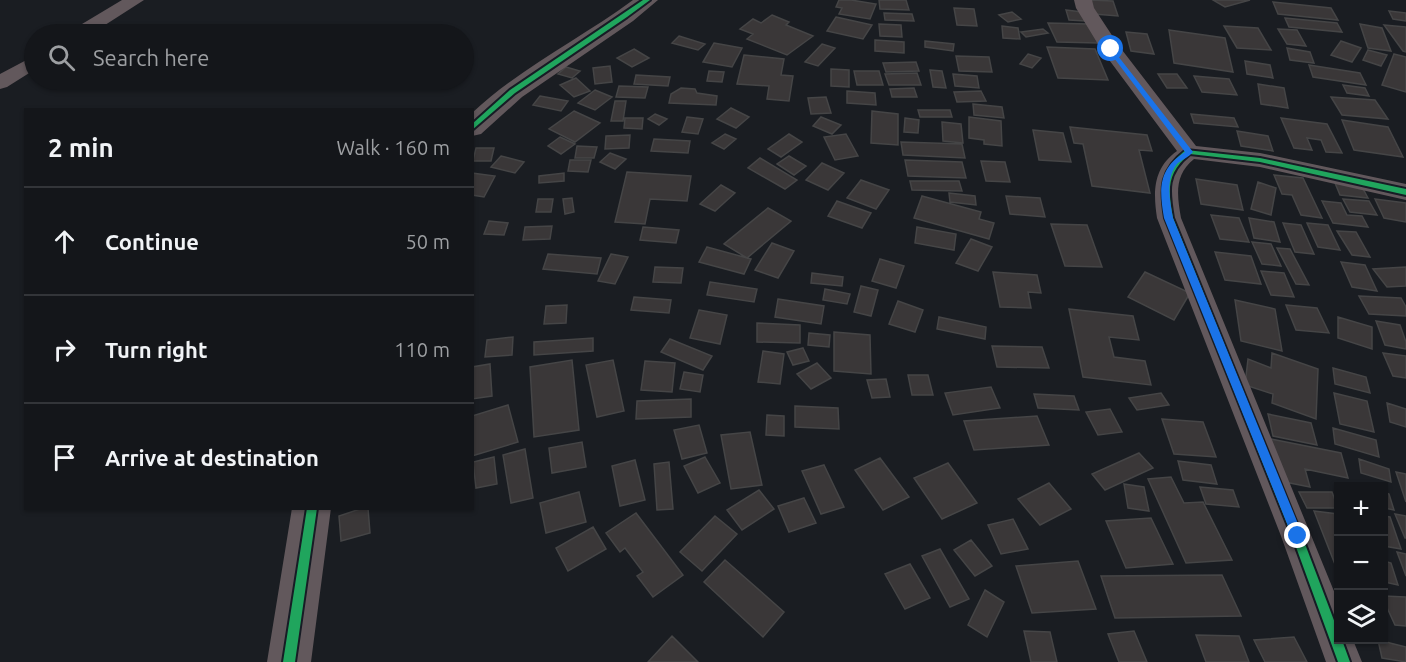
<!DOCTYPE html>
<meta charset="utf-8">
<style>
:root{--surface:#14161a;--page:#212327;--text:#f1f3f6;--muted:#9d9fa2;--line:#333539}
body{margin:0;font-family:Ubuntu,sans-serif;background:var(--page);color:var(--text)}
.controls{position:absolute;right:18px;bottom:18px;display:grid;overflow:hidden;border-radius:0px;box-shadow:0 2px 4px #0004}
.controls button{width:54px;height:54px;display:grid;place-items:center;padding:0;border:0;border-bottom:2px solid var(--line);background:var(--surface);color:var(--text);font:30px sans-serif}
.stop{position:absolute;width:18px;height:18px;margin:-14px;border:4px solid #1a73e8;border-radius:50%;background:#fff}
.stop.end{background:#1a73e8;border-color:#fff;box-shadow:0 2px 6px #0008}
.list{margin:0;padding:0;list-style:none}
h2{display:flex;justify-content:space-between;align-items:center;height:78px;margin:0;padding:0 24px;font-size:26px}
h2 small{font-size:20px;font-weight:400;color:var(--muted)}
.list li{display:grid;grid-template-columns:39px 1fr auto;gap:18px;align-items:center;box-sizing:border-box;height:108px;padding:0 24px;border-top:2px solid var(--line)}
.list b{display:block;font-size:22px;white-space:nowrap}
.list em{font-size:20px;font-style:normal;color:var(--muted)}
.icon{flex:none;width:33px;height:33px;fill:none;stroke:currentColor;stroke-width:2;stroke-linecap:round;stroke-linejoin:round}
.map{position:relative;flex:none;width:1406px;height:662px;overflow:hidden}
.search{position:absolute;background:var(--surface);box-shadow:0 2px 4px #0004;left:24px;top:24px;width:450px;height:66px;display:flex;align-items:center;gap:15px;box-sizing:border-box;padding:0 21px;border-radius:33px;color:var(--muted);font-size:22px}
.panel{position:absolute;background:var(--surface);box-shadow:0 2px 4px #0004;left:24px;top:108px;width:450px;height:402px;border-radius:0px}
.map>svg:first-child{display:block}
.building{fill:#3a3738;stroke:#454546;stroke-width:1.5}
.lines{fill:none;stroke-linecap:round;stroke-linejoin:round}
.minor{fill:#62585c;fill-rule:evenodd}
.tertiary{fill:#62585c;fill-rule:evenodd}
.cycleway-casing{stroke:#171c25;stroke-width:4}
.cycleway{fill:#20a55d;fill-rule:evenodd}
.route{fill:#1a73e8}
</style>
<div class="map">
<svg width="1406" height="662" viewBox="0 0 1406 662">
<rect width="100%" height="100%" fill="#1a1d22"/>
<path class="building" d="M839 0H851L876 4 870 19 839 14 842 8 836 7Z
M879 0H906L909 10 880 9Z
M1089 0 1113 1 1118 16 1094 14Z
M1213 0H1250L1225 7Z
M1273 2 1331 8 1338 20 1278 14Z
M954 8 974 9 977 26 957 25Z
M1066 10 1082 12 1085 21 1069 20Z
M1389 11 1406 13V21L1393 19Z
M1012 12 1021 19 1008 22 999 15Z
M884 13 912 14 914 21 885 20Z
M772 15 789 22 786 25 813 36 787 55 747 39 753 34 740 29 753 19 761 23Z
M836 17 872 25 863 39 827 31Z
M1285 18 1337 23 1342 32 1289 27Z
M1048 23 1088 24 1098 43 1057 42Z
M879 24 901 25 902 37 880 36Z
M1360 24 1382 28 1391 51 1368 48Z
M1384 25 1406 27V52L1403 51Z
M1002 26 1018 28 1020 39 1003 38Z
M1224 26 1258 28 1271 50 1237 48Z
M1043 29 1048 33 1026 37 1021 32Z
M1278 29 1297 30 1306 46 1287 44Z
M1169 30 1225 38 1233 72 1174 63Z
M1126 32 1147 34 1154 54 1131 51Z
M679 36 705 44 698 50 672 43Z
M875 40 904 42V53L875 51Z
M925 41 954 44 953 51 925 47Z
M1341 41 1361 48 1352 62 1331 55Z
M714 43 742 48 732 67 703 62Z
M822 44 835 48 818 66 805 62Z
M1047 47 1095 49 1108 80 1058 78Z
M1287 48 1310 52 1314 63 1290 60Z
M634 49 649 58 632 67 617 58Z
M1368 50 1387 55 1381 66 1363 60Z
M1028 54 1041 58 1032 68 1020 64Z
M1394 54 1406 57V92L1382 85Z
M744 55 784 59 781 75 793 76 789 101 767 99 769 86 737 84Z
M956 56 989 57 992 72 959 71Z
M1245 61 1270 65 1273 78 1247 74Z
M916 62 919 71 886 72 883 63Z
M1309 65 1360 73 1366 85 1313 77Z
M610 66 612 82 595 84 593 68Z
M566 67 580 71 572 78 558 74Z
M831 69 849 70V87L831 86Z
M930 70 942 71 946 88 933 87Z
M709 71 724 72 722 82 707 81Z
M854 71H879L883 85H857Z
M917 73 921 85H889L885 74Z
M953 74 977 76 979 88 955 86Z
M1158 74H1177L1187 88H1167Z
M636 75 670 77 668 86 634 84Z
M1194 76 1229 79 1237 95 1202 92Z
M576 78 590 91 574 97 560 85Z
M1258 84 1284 88 1288 108 1261 104Z
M1343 85 1365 88 1369 96 1347 93Z
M619 86 648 87 645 98 616 97Z
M681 88 695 89 697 93 717 96 716 105 669 103 671 94Z
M914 88 917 97H892L890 89Z
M595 90 612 97 595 110 578 103Z
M847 91 875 93 876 105 847 103Z
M981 91 986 101 957 102 954 92Z
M540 96 568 101 561 111 533 105Z
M826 97 831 113 811 114 808 98Z
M1331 97 1375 100 1388 119 1342 115Z
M615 101H626L623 121H611Z
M973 104 1002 107 1004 118 974 115Z
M731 108 749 117 736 128 717 119Z
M918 110H950L952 117H920Z
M574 111 600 123 575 142 549 129Z
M872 111 898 114V145L871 143Z
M655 114 667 119 659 125 648 119Z
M1191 114 1234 118 1238 127 1194 123Z
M687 117 703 119 698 134 682 132Z
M821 117 841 125 832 134 813 126Z
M969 117 1001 121 1002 146 984 144V140L969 138Z
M625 118H643L642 129 624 128Z
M905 118 919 120 918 133 904 132Z
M1281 118 1327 124 1342 153 1326 152 1321 140 1307 138 1312 150 1294 148Z
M1342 120 1388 127 1403 157 1354 150Z
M942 122 961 124 963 143 943 141Z
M1070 127 1147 135 1152 151 1139 150 1150 193 1092 186 1083 144 1074 143Z
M1033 130 1063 133 1071 162 1039 160Z
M1237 131 1268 136 1273 151 1241 146Z
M725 134 736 139 724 149 712 143Z
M789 134 802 142 781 157 768 149Z
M846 134 858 156 835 160 824 137Z
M630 135 629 148 605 149 606 136Z
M560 137 575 144 561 154 548 146Z
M654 139 690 141 688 153 651 151Z
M901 142 962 144 965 158 903 155Z
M577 146 597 147 594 158H575Z
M476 148H494L491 161H473Z
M610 153 626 159 615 169 600 162Z
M501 156 524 162 515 173 491 167Z
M789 156 806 166 794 175 777 164Z
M760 158 797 180 785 189 748 168Z
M570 160H591L588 172 568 171Z
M905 160 962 162 966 178 908 176Z
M981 161 1005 162 1010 182 986 181Z
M822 163 844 173 828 190 806 180Z
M627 172 691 176 687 201 650 199 645 224 615 222Z
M472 173 495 176 484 197 472 195Z
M564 173V181L539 183V176Z
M1274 175 1303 178 1322 218 1301 215 1292 195 1282 194Z
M1196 179 1237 185 1243 210 1201 204Z
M861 180 889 190 876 209 847 198Z
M910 181H959L962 191 912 190Z
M1258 182 1276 188 1271 215 1251 209Z
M1335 183 1362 187 1368 198 1340 195Z
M721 185 735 193 715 211 700 204Z
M949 193 975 196 976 205 950 202Z
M922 196 981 212 979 219 994 223 989 239 914 218Z
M1006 196 1040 198 1045 217 1010 214Z
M572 198 574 212 565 214 563 199Z
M538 199H553L551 212H536Z
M1343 199 1369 201 1377 215 1350 212Z
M1375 199 1406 203V222L1384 218Z
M837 201 871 213 862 228 828 216Z
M1322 201 1341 203 1347 215 1362 216 1368 227 1333 223Z
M768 208 791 221 747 258 724 244Z
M1211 215 1239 218 1249 242 1220 239Z
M1249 218 1274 222 1280 242 1254 238Z
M489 221 508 223 504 235 484 234Z
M1283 223 1301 225 1314 254 1295 252Z
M1307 223 1328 225 1340 250 1318 247Z
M1051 224 1087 225 1102 267 1065 266Z
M552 226 550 239 523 240 525 227Z
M643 227 679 230 676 243 640 240Z
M917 227 956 234 954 250 915 243Z
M1337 231 1356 232 1370 257 1352 255Z
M971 239 992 247 978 271 956 263Z
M1252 242 1271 244 1281 266 1262 264Z
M772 243 794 251 778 278 755 270Z
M707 247 751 259 744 274 699 262Z
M1277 248 1290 249 1309 285 1296 284Z
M1215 252 1251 256 1261 284 1225 280Z
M548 254 601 258 597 274 543 269Z
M611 254 628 257 615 284 598 281Z
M880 259 904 266 896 288 872 281Z
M1341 262 1365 265 1377 291 1352 287Z
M655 267 683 268 681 283 653 282Z
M1406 267V286L1387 287 1373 269Z
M1261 271 1284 273 1294 297 1271 295Z
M993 272 1037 275 1041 293 1028 292 1031 308 1000 307Z
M1145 272 1190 293 1174 320 1128 297Z
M812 273 843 277 842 286 811 283Z
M710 282 757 289 754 302 707 295Z
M861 286 878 290 871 316 854 312Z
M825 289 850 294 847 304 823 300Z
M1359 296 1401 298 1406 307V316L1369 314Z
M634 297 671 300 669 313 631 310Z
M778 299 824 306 821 324 775 317Z
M1235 300 1275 309 1282 351 1241 341Z
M898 301 923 310 915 332 889 324Z
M567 305 566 323 544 324 546 306Z
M1286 305 1317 308 1329 333 1296 330Z
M1069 309 1133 316 1139 340 1109 337 1114 357 1145 361 1151 385 1083 377Z
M699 310 727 315 720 344 690 338Z
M939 317 986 327 985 339 937 329Z
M1338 317 1372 327V349L1338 338Z
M1376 321 1400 325 1406 342V349L1385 345Z
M757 323 800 325V343L757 342Z
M834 332 870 335 871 374 834 371Z
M809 333 830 335 829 347 808 345Z
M513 337 512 355 485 357 487 340Z
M593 338V351L534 355V342Z
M670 339 712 356 703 370 661 352Z
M992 346 1042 347 1049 368 997 367Z
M803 348 809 361 793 365 787 352Z
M763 351 784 354 780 384 758 382Z
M1272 353 1318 369 1316 419 1272 403 1273 394 1245 385 1248 359 1271 368Z
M1383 353 1406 356V378L1393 376Z
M572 360 579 430 534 437 530 367Z
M613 360 624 411 597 417 586 365Z
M645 361 675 363 672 392 641 390Z
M817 363 831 378 811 389 797 374Z
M490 364 492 396 472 399V367Z
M1333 368 1366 377 1370 393 1335 384Z
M684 372 703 375 700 392 680 389Z
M908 375H928L933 395H912Z
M886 379 890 397 872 398 867 380Z
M991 387 1000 408 953 415 945 393Z
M1161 393 1169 405 1137 410 1129 398Z
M1334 393 1367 401 1374 432 1340 424Z
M1034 394 1074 396 1079 410 1038 408Z
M691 399V417L636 419 637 401Z
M1387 403 1406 409V427L1390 422Z
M508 405 518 442 472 456V416Z
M795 406 838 408 839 429 795 427Z
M1110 409 1122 432 1098 435 1086 412Z
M1268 414 1311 423 1317 445 1273 436Z
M767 415 784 416V436L766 435Z
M1037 416 1049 445 974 450 964 421Z
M1162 419 1203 422 1216 457 1174 454Z
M699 425 707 453 682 459 674 430Z
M1333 428 1376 440 1379 457 1335 444Z
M750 432 762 485 731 489 721 435Z
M1271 439 1341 453 1348 478 1305 469 1310 487 1280 481Z
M582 442 586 467 552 473 549 448Z
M525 449 533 498 511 503 503 455Z
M1139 453 1153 468 1105 490 1092 474Z
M494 457 497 484 476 488 473 462Z
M705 457 720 483 698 493 684 466Z
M880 458 909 497 883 510 855 470Z
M1359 459 1389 469 1391 482 1361 473Z
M635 460 645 500 620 506 612 466Z
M1178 461 1211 465 1217 484 1183 480Z
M669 462 673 509 657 510 654 464Z
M948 463 977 503 942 519 914 478Z
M824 465 844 507 821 514 802 471Z
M1396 472 1406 474V502Z
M1171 477 1184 503 1203 502 1232 560 1186 563 1148 479Z
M1049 483 1071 509 1040 525 1018 499Z
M1124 484 1144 487 1149 511 1128 508Z
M1200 487 1233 490 1239 507 1206 504Z
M759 490 774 509 742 530 727 510Z
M579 492 586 522 546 533 540 503Z
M1299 492H1332L1338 508H1307Z
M1384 492 1389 494 1394 510 1384 508Z
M804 498 816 523 789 532 778 506Z
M363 508H368L370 533 341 541 339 516Z
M1314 511 1338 514V572Z
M636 513 683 575 653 597 637 576 643 572 625 548 620 552 606 533Z
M1395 514 1406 516V538H1405Z
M715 516 737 534 702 571 680 552Z
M1384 516 1390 517 1401 549 1384 546Z
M1151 518 1173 564 1126 568 1106 521Z
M1013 519 1028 549 1001 554 988 525Z
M593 527 606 549 568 571 556 548Z
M971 540 992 566 975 576 954 550Z
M940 549 969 599 950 607 922 556Z
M1397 552 1406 554V576Z
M725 560 784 612 763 637 704 582Z
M1078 561 1096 609 1032 613 1016 566Z
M1384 561 1391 563 1398 585 1384 582Z
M910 564 930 598 905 609 885 574Z
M1222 575 1241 616 1115 618 1101 576Z
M985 590 1004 602 987 637 968 625Z
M1384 596 1406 597V626L1395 625 1384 601Z
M1024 631 1050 632 1057 662H1031Z
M1134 631 1147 662H1119L1108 634Z
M1196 635 1239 636 1249 662H1206Z
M672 636 698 662H648Z
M1294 637 1307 662H1265L1254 640Z
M1378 640 1406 647V662L1382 658Z"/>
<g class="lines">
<path class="minor" d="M122 0H144L91 34H70L72 30Z
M1074 0H1092L1094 8 1119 46 1196 146 1260 153 1406 184V200L1260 167 1194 159C1174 175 1177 195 1181 218L1338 601V640H1353L1362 662H1326L1281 536 1157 218C1153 192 1153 168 1177 151L1101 49 1076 8Z
M34 56V70L7 87 0 89V74Z"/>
<path class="tertiary" d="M633 0H658L633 21 522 97 481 134 472 136V113C520 68 580 39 633 0Z
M292 508H331L311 662H267Z"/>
<defs>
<path id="cycleway" d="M643 0H650L627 17 515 93 472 130V124L510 90Z
M1186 150 1260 158 1406 189V195L1260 162 1190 154C1166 173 1168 190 1173 218L1302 536 1338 631V640H1342L1350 662H1338L1292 536 1165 218C1160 187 1160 170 1186 150Z
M307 508H317L295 662H283Z"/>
</defs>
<use href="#cycleway" class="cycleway-casing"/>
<use href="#cycleway" class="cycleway"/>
</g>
<path class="route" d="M1111 47 1193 152C1189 157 1181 160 1177 164 1165 179 1170 202 1173 218L1303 536 1298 541 1292 536 1164 218C1159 189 1158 169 1185 152L1108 50Z"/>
</svg>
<div class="controls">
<button>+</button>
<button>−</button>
<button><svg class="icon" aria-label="layers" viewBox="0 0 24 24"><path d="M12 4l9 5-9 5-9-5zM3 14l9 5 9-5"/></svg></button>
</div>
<div class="stop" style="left:1111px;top:49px"></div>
<div class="stop end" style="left:1298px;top:536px"></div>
<div class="search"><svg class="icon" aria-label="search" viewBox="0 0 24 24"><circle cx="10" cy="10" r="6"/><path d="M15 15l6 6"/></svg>Search here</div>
<section class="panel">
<h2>2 min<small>Walk · 160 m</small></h2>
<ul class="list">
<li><svg class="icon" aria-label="ahead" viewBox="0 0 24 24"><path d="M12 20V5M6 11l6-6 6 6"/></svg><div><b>Continue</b></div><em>50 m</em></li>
<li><svg class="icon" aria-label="right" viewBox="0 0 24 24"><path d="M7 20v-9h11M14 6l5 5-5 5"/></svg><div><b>Turn right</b></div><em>110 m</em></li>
<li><svg class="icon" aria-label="arrive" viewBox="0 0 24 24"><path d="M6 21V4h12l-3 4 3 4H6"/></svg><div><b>Arrive at destination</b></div></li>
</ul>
</section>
</div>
